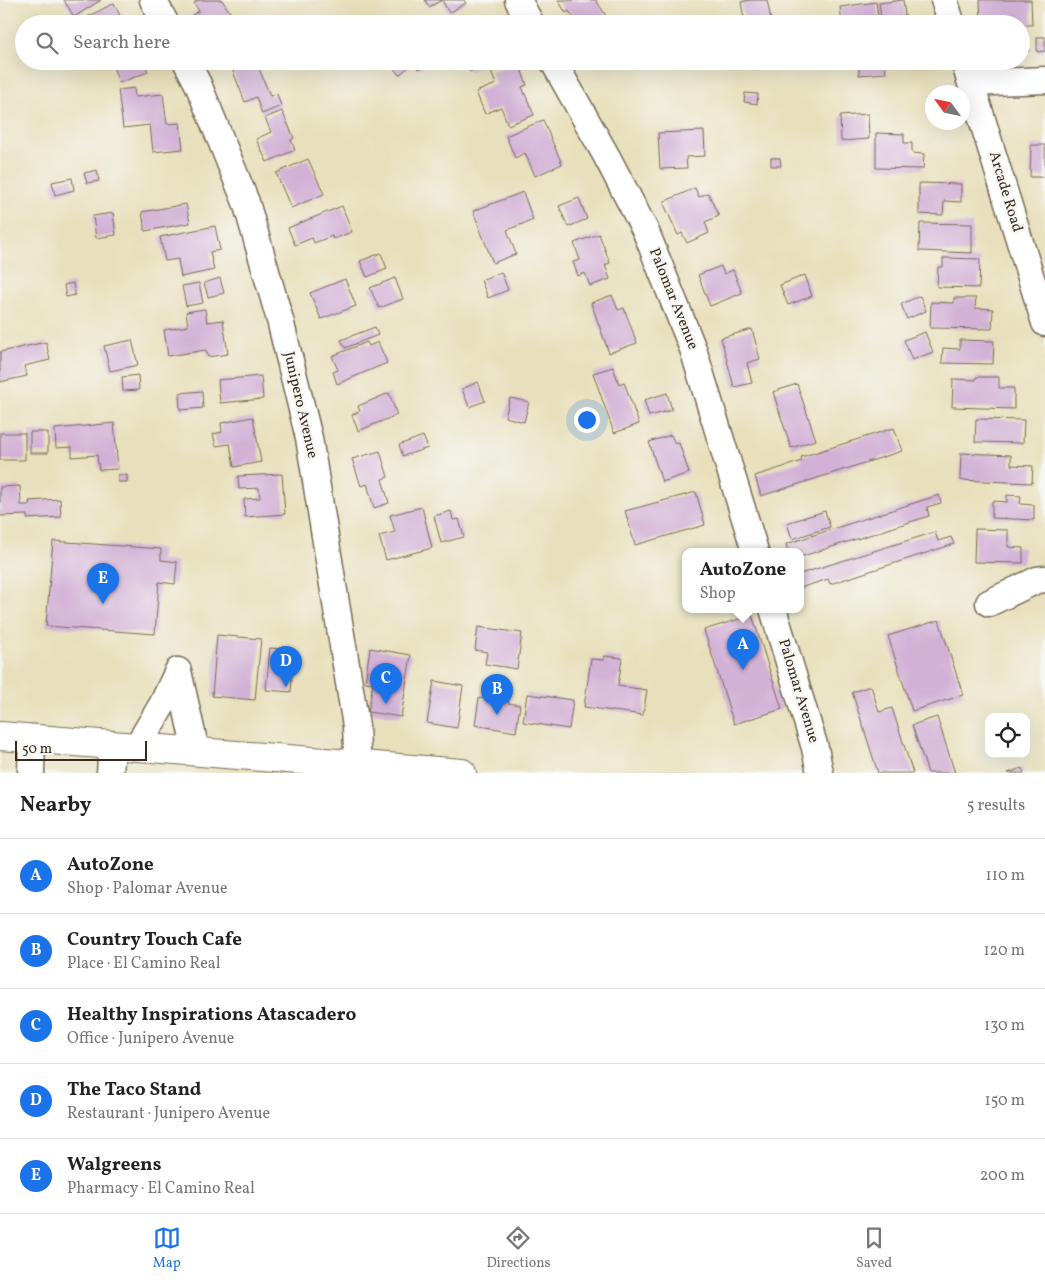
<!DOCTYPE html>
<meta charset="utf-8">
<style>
:root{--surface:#fff;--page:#f6f6f6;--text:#222;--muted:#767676;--line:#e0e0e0;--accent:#1a73e8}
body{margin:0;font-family:Vollkorn,serif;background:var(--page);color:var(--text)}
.controls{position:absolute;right:15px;bottom:15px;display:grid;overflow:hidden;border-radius:10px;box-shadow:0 5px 20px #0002}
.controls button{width:45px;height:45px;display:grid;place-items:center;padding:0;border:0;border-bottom:1px solid var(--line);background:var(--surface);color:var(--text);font:25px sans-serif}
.compass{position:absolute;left:925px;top:85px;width:45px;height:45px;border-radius:50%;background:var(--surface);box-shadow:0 5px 20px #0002;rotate:303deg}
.scale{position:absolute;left:15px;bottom:12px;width:132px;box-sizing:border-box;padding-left:5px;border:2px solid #3b2a1e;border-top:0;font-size:14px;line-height:18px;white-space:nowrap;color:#3b2a1e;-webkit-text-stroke:4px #f6f6f2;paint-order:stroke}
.you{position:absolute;left:586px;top:419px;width:18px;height:18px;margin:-12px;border:4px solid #fff;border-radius:50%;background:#1a73e8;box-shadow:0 0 0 8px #1a73e833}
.badge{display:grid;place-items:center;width:32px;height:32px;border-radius:50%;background:var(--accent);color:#fff;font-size:16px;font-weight:700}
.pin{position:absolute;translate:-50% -41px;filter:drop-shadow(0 1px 2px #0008)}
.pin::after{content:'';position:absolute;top:26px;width:18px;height:15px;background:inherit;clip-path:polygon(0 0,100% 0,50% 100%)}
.popup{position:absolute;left:682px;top:548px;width:122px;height:65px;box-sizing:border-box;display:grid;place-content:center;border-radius:10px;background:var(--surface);filter:drop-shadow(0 1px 4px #0005);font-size:16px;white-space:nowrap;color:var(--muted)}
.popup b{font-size:19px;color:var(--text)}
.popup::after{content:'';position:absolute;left:50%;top:100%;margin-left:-10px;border:10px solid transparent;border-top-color:var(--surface)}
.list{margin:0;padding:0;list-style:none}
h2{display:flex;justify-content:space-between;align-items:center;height:65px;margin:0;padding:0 20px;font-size:21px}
h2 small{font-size:16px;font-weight:400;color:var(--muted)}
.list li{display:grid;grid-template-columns:32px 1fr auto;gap:15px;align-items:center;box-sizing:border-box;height:75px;padding:0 20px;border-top:1px solid var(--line)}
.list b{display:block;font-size:19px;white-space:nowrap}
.list p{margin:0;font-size:16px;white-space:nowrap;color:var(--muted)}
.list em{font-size:16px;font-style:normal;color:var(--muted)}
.icon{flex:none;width:28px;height:28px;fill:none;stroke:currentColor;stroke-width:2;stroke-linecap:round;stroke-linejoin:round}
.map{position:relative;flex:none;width:1045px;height:773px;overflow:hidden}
.search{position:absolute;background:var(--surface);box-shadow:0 5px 20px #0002;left:15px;right:15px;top:15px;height:55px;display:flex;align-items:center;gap:12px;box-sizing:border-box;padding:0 18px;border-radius:28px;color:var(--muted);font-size:19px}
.sheet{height:440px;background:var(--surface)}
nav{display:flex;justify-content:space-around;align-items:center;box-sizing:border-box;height:70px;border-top:1px solid var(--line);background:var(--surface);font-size:14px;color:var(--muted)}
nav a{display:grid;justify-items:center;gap:2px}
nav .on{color:var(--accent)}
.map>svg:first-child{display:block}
.building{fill:#d3b1d7}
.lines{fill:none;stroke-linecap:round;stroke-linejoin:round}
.minor-casing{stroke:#786a55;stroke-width:29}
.major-casing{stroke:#786a55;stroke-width:30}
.minor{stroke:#fff;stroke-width:26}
.major{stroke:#fff;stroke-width:28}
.labels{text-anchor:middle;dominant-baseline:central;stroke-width:5;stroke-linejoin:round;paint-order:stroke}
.street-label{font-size:15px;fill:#3b2a1e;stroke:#f6f6f2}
</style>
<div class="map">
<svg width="1045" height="773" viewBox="0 0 1045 773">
<rect width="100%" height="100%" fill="#f6f6f2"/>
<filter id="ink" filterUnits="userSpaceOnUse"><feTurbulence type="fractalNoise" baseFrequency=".02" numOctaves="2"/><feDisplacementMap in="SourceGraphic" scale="10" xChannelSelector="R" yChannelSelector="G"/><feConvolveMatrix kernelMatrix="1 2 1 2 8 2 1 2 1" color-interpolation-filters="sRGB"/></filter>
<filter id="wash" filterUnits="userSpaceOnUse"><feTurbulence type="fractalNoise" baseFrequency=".0096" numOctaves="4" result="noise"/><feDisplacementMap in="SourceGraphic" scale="20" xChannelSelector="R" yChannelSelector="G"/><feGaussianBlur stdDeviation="1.12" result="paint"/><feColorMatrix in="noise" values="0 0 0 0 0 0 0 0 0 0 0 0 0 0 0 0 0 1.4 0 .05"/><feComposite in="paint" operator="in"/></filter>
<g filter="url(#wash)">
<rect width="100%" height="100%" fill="#e8e0bc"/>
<g id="blocks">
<path class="building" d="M64 0H101L74 17Z
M198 0H222L233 17 222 24H193L189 17 199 11 194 3Z
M425 0H464L466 3 449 13 442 0 429 7Z
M558 0H596L611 24H582L580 21 577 23 569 11 566 13Z
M749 0H767L772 24H745L741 2Z
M903 0 905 16 881 19 879 3Z
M980 0H1031L1032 25 998 24V19L981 20Z
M876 2 879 24H842L840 7Z
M114 3 122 20 115 24H79L78 22Z
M1021 31H1027L1029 51 1021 52Z
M1037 37H1045V51L1037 52Z
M111 61H144L148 72 119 83Z
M229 61H256L270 96 277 94 281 106 262 114 256 97 245 102Z
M391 61H407L410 66 399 75 390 63Z
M415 61H435L418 69Z
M464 61H488L470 72Z
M518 61 527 85 522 87 534 115 508 125 501 107 485 114 476 92 496 84 491 72Z
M859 61H885L886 73 859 75Z
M134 88 135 97 163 94 167 124 180 123 183 149 153 152 150 125 123 128 118 90Z
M745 93 758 94 757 104 744 102Z
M282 111 294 138 291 140 295 150 267 162 256 139 271 132 265 118Z
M868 114 869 139 841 141 840 116Z
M543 120 562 164 535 176 525 153 515 158 506 136Z
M704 131 705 156 686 157 687 168 660 169 658 133Z
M876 133 904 134V143H912V153L924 154 923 169 876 168Z
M1031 145H1045V177H1030Z
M771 158H780L781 166H771Z
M308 159 324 194 291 208 276 173Z
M97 170 99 181 87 183 84 173Z
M72 178 74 190 55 195 52 182Z
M919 183 961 184V202L944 201 943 215 919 214Z
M695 188 699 197 708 193 719 216 705 222 709 233 687 243 682 233 678 235 663 202Z
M523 192 533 220 507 230 516 254 493 263 473 211Z
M579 198 587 219 568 227 559 206Z
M186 204 190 223 145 231 142 212Z
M342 206 352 232 333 239 332 236 314 243 312 238 295 245 288 228Z
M113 213 116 235 96 238 93 216Z
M920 223 972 224V253L919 251Z
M215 226 220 250 210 252 214 270 181 277 178 259 165 261 160 237Z
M599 234 610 263 605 265 610 279 590 286 585 273 578 276 573 262 580 260 574 243Z
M381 253 387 269 367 277 360 261Z
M943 258 980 259 979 288 937 287 938 267H943Z
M721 266 724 274 733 270 742 293 710 306 698 275Z
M501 272 508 290 488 298 481 280Z
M805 275 812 296 788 305 780 285Z
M220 278 224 293 208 297 204 283Z
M395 278 403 299 379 308 370 288Z
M345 279 356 306 321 319 310 293Z
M73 283 75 295 66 297 64 285Z
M199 283 203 303 186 306 182 286Z
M612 295 618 310 624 308 637 343 609 353 591 303Z
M920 296 926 311 907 319 901 304Z
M954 298H976L975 308 993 309 992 329 930 328 931 302 954 303Z
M205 309 207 322 223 320 228 354 208 357 206 350 168 356 164 330 188 326 186 312Z
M375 327 378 335 345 348 341 340Z
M752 329 760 359 747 363 752 383 734 387 721 338Z
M925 332 933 352 912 360 904 340Z
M132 340 138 365 110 371 104 346Z
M960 340 994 341 993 364 942 363 943 348 960 349Z
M46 342 50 360 24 366 27 376 0 382V352Z
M367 342 369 346 378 342 387 363 337 384 333 372 338 370 332 356Z
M613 367 619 384 624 382 639 424 614 433 593 373Z
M138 375 139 390 123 391 122 377Z
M261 376 263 399 220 403 218 380Z
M976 377H999V388H1014V409L952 407 953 379 976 380Z
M478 382 485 401 469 407 462 389Z
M797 384 816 440 791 448 773 392Z
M202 391 203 408 180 410 179 393Z
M389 393 397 415 358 431 352 415 360 411 358 406Z
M667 393 672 410 649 416 644 400Z
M510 398 529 402 524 422 505 417Z
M253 417 261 462 234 467 230 444 216 446 213 434 222 432 221 423Z
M976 419 1024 420 1023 443 975 442Z
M114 423 118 469 99 470 97 455 72 457V447L56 448 55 429Z
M894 428 902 451 761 496 755 476 802 461 801 457Z
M30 432H48V453H30Z
M0 433H25V460H0Z
M671 435 675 444 679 443 689 473 662 482 649 442Z
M423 436 428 448 403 456 399 445Z
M380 451 388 477 382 479 389 503 374 508 367 484 361 486 352 459Z
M961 453 1011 455V465L1033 466 1032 483 960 480Z
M282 474 285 514 245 517 244 499 260 498 259 488 239 489 238 476Z
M118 475H127V482H118Z
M20 486 21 505H30L29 501 60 499 61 517 27 519V515L0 516V487Z
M696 492 705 525 635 545 625 511Z
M939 495 941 503 927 507 929 516 800 557V551H788L786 544Z
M1007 495 1021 496 1020 504 1034 505V520L992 518V501L1007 502Z
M422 507 432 548 386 560 379 536 395 532 390 515Z
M451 511 453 520 459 519 464 537 441 543 434 516Z
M825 511 830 527 792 539 787 523Z
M975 529 1008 530V547L1023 548V563L974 562Z
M935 532 938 541 951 537 954 544 830 584 828 579 800 588V574Z
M53 541 161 549V560L177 562 175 584 159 582 155 634 46 626Z
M752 615 782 709 734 724 704 630Z
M939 620 963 695 912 711 888 636Z
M478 627 522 633 517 669 485 664 487 652 475 650Z
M217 635 261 639 255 700 212 696Z
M270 648 294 650 291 692 266 690Z
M370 648 411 655 401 717 368 712 373 683 365 682Z
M604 656 622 658 618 686 647 690 643 715 584 707 591 659 604 660Z
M434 681 463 686 457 728 427 723Z
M871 686 879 712 892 708 913 773H878L852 692Z
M497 691 510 693 508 703 520 705 516 732 475 725 479 698 487 699 488 692 497 693Z
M527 694 573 700 569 729 523 722Z
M937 717 955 773H928L912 725Z
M1022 768 1024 773H1008Z"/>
</g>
</g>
<g filter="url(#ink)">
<use href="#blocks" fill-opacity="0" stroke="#786a55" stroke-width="1"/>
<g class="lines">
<defs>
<path id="minor" d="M153 0 166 24
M518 0 531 24
M944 0 952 24
M186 61 198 84 246 202 280 320 309 438 356 726 358 773
M553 61 607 157 646 232 693 349 755 551
M964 61 1045 323
M971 83 1045 80
M989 603 1037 580 1045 579
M773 609 815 748 820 773
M178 671 196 751
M137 747 162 705 178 671
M31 773 32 738
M110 773 112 745"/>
<path id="major" d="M0 736 462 773"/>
</defs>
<use href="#minor" class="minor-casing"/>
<use href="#major" class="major-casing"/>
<use href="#minor" class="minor"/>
<use href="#major" class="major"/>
</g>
</g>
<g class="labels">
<g class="street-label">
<text transform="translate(1005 192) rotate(73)">Arcade Road</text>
<text transform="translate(673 299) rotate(68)">Palomar Avenue</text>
<text transform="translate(300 405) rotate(77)">Junipero Avenue</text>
<text transform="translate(798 691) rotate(73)">Palomar Avenue</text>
</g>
</g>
</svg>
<div class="controls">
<button><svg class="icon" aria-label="locate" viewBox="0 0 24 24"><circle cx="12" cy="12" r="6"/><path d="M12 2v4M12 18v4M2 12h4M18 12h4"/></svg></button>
</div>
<svg class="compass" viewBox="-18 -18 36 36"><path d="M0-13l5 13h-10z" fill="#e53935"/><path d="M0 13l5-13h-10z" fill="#767676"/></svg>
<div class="scale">50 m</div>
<div class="you"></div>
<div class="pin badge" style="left:743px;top:670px">A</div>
<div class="popup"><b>AutoZone</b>Shop</div>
<div class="pin badge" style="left:497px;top:715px">B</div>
<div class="pin badge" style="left:386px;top:704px">C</div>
<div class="pin badge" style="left:286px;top:687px">D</div>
<div class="pin badge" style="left:103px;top:604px">E</div>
<div class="search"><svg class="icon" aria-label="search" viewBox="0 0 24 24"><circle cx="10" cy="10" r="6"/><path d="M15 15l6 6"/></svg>Search here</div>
</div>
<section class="sheet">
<h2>Nearby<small>5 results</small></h2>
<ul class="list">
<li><span class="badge">A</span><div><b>AutoZone</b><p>Shop · Palomar Avenue</p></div><em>110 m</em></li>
<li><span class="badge">B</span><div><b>Country Touch Cafe</b><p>Place · El Camino Real</p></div><em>120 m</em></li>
<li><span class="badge">C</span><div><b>Healthy Inspirations Atascadero</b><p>Office · Junipero Avenue</p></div><em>130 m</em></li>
<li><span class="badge">D</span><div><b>The Taco Stand</b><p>Restaurant · Junipero Avenue</p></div><em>150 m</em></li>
<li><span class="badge">E</span><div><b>Walgreens</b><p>Pharmacy · El Camino Real</p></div><em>200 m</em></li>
</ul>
</section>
<nav>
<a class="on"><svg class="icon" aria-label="map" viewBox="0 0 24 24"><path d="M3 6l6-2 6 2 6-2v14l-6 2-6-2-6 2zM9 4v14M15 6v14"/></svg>Map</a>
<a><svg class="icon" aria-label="directions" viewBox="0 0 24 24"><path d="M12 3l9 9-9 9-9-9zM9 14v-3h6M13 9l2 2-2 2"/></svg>Directions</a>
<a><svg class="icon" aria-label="saved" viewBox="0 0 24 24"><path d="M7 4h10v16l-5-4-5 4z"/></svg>Saved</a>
</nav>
